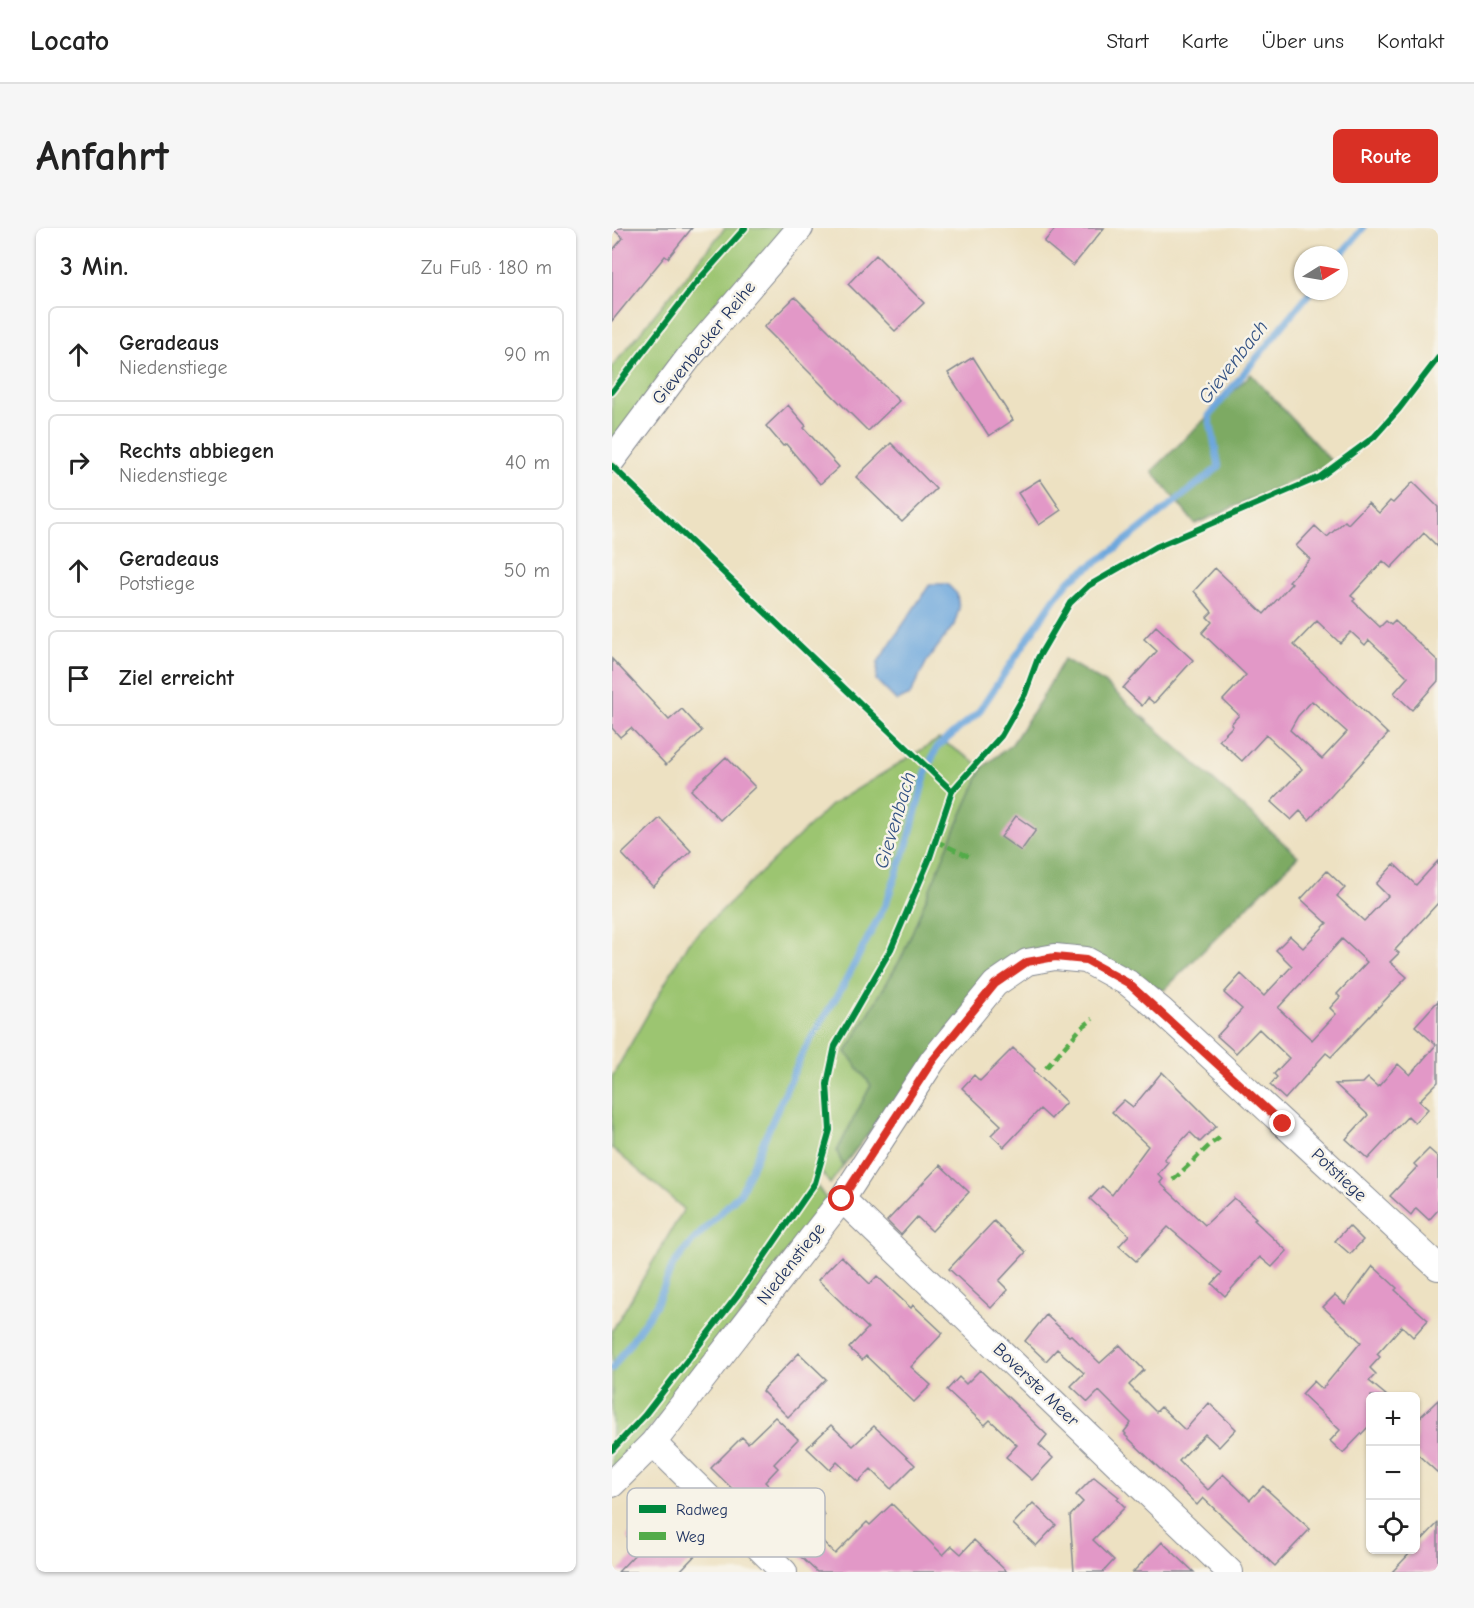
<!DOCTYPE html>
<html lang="de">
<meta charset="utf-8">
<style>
:root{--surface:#fff;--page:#f6f6f6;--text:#222;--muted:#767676;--line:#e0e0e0;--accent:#d93025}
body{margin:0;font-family:"Comic Neue",sans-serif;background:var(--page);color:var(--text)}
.controls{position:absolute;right:18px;bottom:18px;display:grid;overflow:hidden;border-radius:9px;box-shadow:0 2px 4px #0004}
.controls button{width:54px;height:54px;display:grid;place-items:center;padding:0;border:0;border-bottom:2px solid var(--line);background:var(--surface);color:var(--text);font:30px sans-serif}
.compass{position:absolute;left:682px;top:18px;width:54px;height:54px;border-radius:50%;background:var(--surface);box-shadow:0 2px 4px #0004;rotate:79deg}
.stop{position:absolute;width:18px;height:18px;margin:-14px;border:4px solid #d93025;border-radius:50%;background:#fff}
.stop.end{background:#d93025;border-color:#fff;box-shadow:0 2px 6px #0008}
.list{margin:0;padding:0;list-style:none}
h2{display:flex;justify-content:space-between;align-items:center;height:78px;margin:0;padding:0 24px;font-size:26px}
h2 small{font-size:20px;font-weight:400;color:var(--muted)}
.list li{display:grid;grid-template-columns:39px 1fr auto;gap:18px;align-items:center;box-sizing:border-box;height:96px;margin:0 12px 12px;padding:0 12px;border:2px solid var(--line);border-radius:9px}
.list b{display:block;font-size:22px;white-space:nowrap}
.list p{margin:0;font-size:20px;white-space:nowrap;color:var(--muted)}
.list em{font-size:20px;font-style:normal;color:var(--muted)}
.icon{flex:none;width:33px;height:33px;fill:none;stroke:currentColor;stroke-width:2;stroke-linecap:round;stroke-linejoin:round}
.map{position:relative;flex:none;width:826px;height:1344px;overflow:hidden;border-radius:9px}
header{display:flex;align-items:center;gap:36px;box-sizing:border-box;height:84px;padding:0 30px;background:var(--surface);border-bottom:2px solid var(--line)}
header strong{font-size:28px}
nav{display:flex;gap:33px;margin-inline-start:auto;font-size:21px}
.intro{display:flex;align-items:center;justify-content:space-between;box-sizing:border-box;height:144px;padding:0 36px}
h1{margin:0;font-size:42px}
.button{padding:15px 27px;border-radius:9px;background:var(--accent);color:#fff;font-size:21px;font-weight:700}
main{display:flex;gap:36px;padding:0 36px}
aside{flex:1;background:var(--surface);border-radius:9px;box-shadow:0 2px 4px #0004}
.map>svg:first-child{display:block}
.green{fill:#9cc571;stroke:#5c7a68;stroke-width:1.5}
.forest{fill:#7daa63;stroke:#4c6c60;stroke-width:1.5}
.water{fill:#6da7dd;stroke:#446b9e;stroke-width:1.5}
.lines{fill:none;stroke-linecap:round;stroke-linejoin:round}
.stream{stroke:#6da7dd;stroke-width:7}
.building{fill:#e298c7;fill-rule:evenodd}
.street-casing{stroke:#848890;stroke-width:28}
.street{stroke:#fff;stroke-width:26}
.quiet{stroke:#52ab49;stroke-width:4.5;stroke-dasharray:9 4.5;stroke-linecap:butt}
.cycleway-casing{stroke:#f7f3e8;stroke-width:10}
.cycleway{stroke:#00873e;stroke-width:6}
.route{stroke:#d93025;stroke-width:8}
.labels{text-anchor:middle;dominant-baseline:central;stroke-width:5;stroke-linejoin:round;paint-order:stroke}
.street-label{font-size:18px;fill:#1b2f5e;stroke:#f7f3e8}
.water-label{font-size:20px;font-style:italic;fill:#345384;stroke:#f7f3e8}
.key{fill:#f7f3e8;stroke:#b5b8bf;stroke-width:1.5}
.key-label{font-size:16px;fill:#1b2f5e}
</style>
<header>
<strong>Locato</strong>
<nav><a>Start</a><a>Karte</a><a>Über uns</a><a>Kontakt</a></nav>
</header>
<div class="intro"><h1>Anfahrt</h1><a class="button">Route</a></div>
<main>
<aside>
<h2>3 Min.<small>Zu Fuß · 180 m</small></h2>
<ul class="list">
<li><svg class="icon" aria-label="ahead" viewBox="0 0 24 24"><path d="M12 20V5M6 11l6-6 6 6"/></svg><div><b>Geradeaus</b><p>Niedenstiege</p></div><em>90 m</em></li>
<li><svg class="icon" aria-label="right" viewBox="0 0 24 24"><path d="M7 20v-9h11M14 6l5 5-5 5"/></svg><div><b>Rechts abbiegen</b><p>Niedenstiege</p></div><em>40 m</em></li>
<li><svg class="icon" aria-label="ahead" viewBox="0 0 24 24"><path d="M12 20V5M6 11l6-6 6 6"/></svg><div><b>Geradeaus</b><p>Potstiege</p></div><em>50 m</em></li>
<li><svg class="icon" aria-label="arrive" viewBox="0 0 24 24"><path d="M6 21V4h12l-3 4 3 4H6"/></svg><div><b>Ziel erreicht</b></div></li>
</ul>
</aside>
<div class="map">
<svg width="826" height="1344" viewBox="0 0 826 1344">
<rect width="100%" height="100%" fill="#f7f3e8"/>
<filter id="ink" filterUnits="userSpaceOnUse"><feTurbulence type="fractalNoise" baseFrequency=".0167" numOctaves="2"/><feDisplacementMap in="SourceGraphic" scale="12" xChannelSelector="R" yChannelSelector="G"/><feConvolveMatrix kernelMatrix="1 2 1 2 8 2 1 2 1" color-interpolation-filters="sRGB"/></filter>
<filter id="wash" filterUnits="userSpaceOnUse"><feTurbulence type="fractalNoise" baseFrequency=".008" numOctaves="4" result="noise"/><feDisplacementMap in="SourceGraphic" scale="24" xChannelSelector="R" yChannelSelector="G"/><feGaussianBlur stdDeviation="1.35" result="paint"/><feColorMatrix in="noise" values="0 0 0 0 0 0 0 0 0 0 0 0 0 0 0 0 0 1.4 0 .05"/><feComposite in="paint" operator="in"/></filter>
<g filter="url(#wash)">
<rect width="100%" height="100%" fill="#ede1c2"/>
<path class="green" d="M113 0H179L0 232V139Z
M327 511 371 539 335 620 290 729 234 824 259 857 225 923 231 938 218 956 207 941 203 955 214 971 109 1115 0 1245V1103L72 981 0 920V849L76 715 219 577Z"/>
<path class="forest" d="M639 146 721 235 583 296 540 243Z
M452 431 493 455 686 628 551 763 478 726 413 728 282 873 231 938 225 923 259 857 234 824 290 729 335 620 371 539 400 516 428 473Z"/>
<path class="water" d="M318 356H335L345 366 347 381 342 397 315 433 298 467 285 473 264 452 266 434Z"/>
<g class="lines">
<path class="stream" d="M727 29 751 0
M0 1141 44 1077 61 1037 79 1015 129 964 190 826 232 756 274 675 296 614 314 544 325 519 366 485 443 370 458 352 499 324 607 239 597 188 699 63"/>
</g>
<g id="blocks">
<path class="building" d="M0 0H80L56 30 53 28 0 93V23L11 10Z
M444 0H492L461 38 432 14Z
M264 27 312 75 283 103 236 56Z
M183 69 287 173 256 203 152 99Z
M361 129 401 192 377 208 336 145Z
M176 177 194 198 192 200 227 239 208 256 174 216 171 218 154 198Z
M279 215 324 261 290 294 244 249Z
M428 251 449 282 427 297 406 265Z
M801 254 826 279V319L812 305 779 340 771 333 739 368 743 371 741 373 768 399 774 393 779 397 783 393 826 433V453L800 482 782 465 796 449 757 412 753 417 739 404 728 415 705 393 682 417 776 506 697 592 688 583 679 592 659 574 690 541 654 507 630 533 607 512 621 498 619 496 627 487 611 472 634 447 590 405 600 394 595 389 600 384 582 363 603 340 652 386 680 355 677 353 698 331 684 318 703 298 715 309 733 293 736 296 756 275 767 285 778 273 781 275ZM700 473 735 504 710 531 678 502 686 488Z
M544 398 581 432 542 475 536 470 530 478 511 460 545 423 532 411Z
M0 431 57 492 70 481 90 503 54 537 19 500 8 509 0 500Z
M114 529 143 559 108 592 79 562Z
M404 588 424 602 409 623 389 609Z
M48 590 79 623 41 659 10 626Z
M826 633V675L783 722 787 725 778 734 795 749 719 829 714 825 673 871 658 857 665 849 662 846 677 830 647 801 624 825 605 808 630 781 612 765 629 746 652 768 680 738 664 722 678 708 691 720 715 695 689 671 715 643 733 660 725 668 752 693 776 668 764 656 782 636 804 657ZM730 711 755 734 725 766 728 769 718 780 724 786 700 812 666 780Z
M826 773V854L807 873 816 881 803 895 796 888 756 931 734 911 756 887 723 856 751 855 756 850 766 859 786 836 798 847 824 817 803 798Z
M401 820 423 841 422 843 454 874 439 891 428 881 392 919 379 907 389 897 350 860 362 847 368 853Z
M550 844 604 898 588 914 578 904 552 931 556 934 546 946 551 951 548 955 593 997 622 970 644 990 642 992 675 1023 660 1039 648 1029 613 1068 600 1056 610 1045 556 999 524 1033 507 1018 517 1007 478 971 490 958 500 967 536 918 500 884 512 872 521 879Z
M817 921 826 929V982L817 992 804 980 799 987 778 968 805 939 802 936Z
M328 937 357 964 320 1003 305 989 289 1007 275 993Z
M382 993 414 1024 387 1053 396 1062 379 1080 337 1041Z
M737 998 751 1012 738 1026 723 1013Z
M229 1028 258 1056 265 1048 299 1080 301 1077 331 1105 299 1139 319 1157 302 1174 254 1128 250 1132 237 1120 256 1100 206 1052Z
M761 1038 785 1060 783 1062 816 1092 801 1109 790 1098 765 1126 768 1129 758 1140 764 1146 757 1153 775 1168H759V1196L731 1225 718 1213 728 1202 690 1166 702 1153 710 1161 749 1114 711 1079 723 1067 733 1076Z
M434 1087 457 1108 459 1107 488 1135 508 1117 532 1142 517 1157 544 1184 549 1179 573 1202 597 1175 624 1201 607 1219 593 1206 567 1233 596 1262 611 1246 638 1272 651 1258 698 1301 663 1338 591 1270 585 1277 513 1207 514 1206 512 1204 519 1195 487 1163 476 1174 459 1158 472 1145 445 1121 434 1133 413 1113Z
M187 1125 214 1151 176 1189 150 1163Z
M368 1142 435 1207 427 1217 441 1230 420 1252 394 1229 405 1217 378 1192 373 1197 335 1162 347 1149 354 1156Z
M826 1172V1245L804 1225V1193Z
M163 1189 186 1211 162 1236 166 1240 153 1254 180 1281 193 1267 213 1287 199 1301 223 1326 255 1294 258 1297 280 1276 331 1327 340 1318 349 1326 362 1312 395 1344H205L188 1328 191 1326 153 1287 150 1290 99 1240 130 1209 136 1215Z
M219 1197 241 1218 262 1198 303 1237 279 1261 259 1241 246 1254 225 1234 218 1242 195 1220Z
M482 1249 507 1269 505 1271 513 1279 481 1312 502 1332 491 1344H462L458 1288 471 1274 464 1267Z
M56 1268 99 1311 67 1344H6L27 1322 15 1309Z
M421 1275 444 1297 424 1318 401 1296Z
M826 1295V1344H780L801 1322H804V1318Z
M550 1314 582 1344H521Z"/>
</g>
</g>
<g filter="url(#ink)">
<use href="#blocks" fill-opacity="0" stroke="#848890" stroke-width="1.5"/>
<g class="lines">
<defs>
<path id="street" d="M0 232 78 128 188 0
M230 971 618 1344
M41 1215 172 1344
M0 1256 41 1215 230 971 321 832 383 756 415 734 443 729 474 732 516 755 549 782 826 1039"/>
</defs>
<use href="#street" class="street-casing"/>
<use href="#street" class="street"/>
<path class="quiet" d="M324 613 360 630
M434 840 469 800 481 791
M561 952 600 915 609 909"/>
<defs>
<path id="cycleway" d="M0 164 84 55 133 0
M0 238 340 563
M0 1222 32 1188 125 1068 203 955 218 902 215 856 223 818 279 721 317 632 340 563 389 508 413 466 426 430 458 375 476 358 544 319 708 249 762 209 787 181 826 130"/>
</defs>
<use href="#cycleway" class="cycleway-casing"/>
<use href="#cycleway" class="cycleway"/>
</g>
</g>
<g class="lines" filter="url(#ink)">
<path class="route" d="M230 971 321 832 383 756 415 734 443 729 474 732 516 755 671 896"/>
</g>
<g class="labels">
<g class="street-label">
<text transform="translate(92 115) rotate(-51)">Gievenbecker Reihe</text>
<text transform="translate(727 947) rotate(43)">Potstiege</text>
<text transform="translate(179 1036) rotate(-52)">Niedenstiege</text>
<text transform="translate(424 1157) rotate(44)">Boverste Meer</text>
</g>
<g class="water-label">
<text transform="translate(621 134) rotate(-52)">Gievenbach</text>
<text transform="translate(283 592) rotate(-73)">Gievenbach</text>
</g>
</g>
<rect x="15" y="1260" width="198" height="69" rx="9" class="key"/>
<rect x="27" y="1277" width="27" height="8" fill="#00873e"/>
<rect x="27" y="1304" width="27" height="8" fill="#52ab49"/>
<g class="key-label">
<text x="64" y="1287">Radweg</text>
<text x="64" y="1314">Weg</text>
</g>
</svg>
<div class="controls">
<button>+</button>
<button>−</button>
<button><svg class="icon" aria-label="locate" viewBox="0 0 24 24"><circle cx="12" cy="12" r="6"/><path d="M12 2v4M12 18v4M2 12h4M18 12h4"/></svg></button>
</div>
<svg class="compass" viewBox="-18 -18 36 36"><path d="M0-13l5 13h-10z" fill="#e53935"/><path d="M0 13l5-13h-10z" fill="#767676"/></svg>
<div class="stop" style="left:230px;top:971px"></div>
<div class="stop end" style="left:671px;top:896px"></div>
</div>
</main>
